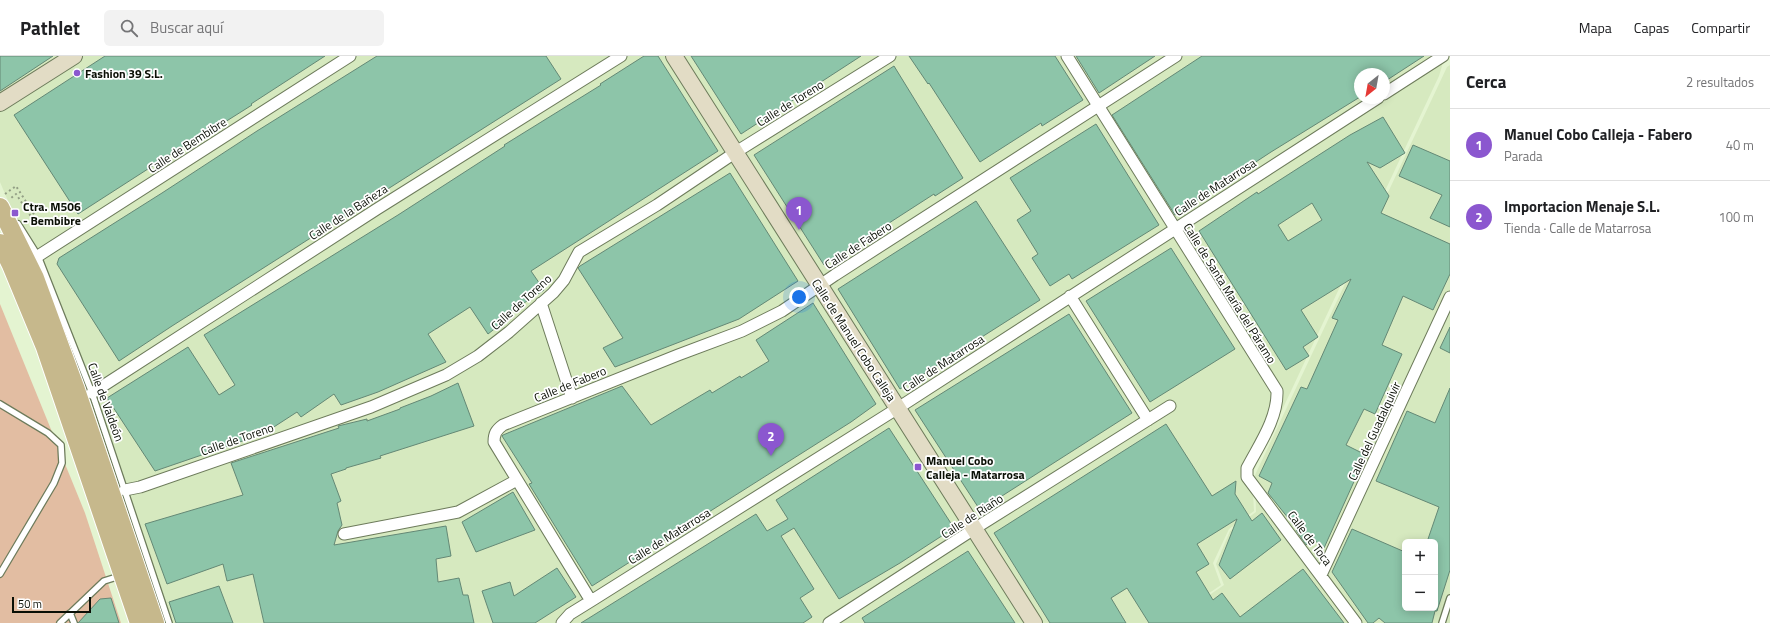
<!DOCTYPE html>
<html lang="es">
<meta charset="utf-8">
<style>
:root{--surface:#fff;--page:#f2f2f2;--text:#202124;--muted:#757577;--line:#e0e0e0;--accent:#8b57cf}
body{margin:0;font-family:"Titillium Web",sans-serif;background:var(--page);color:var(--text)}
.controls{position:absolute;right:12px;bottom:12px;display:grid;overflow:hidden;border-radius:6px;box-shadow:0 2px 10px #0003}
.controls button{width:36px;height:36px;display:grid;place-items:center;padding:0;border:0;border-bottom:1px solid var(--line);background:var(--surface);color:var(--text);font:20px sans-serif}
.compass{position:absolute;left:1354px;top:12px;width:36px;height:36px;border-radius:50%;background:var(--surface);box-shadow:0 2px 10px #0003;rotate:211deg}
.scale{position:absolute;left:12px;bottom:10px;width:79px;box-sizing:border-box;padding-left:4px;border:2px solid #0a0f05;border-top:0;font-size:11px;line-height:14px;white-space:nowrap;color:#0a0f05;-webkit-text-stroke:3px #fff;paint-order:stroke}
.you{position:absolute;left:799px;top:241px;width:14px;height:14px;margin:-10px;border:3px solid #fff;border-radius:50%;background:#1a73e8;box-shadow:0 0 0 6px #1a73e833}
.badge{display:grid;place-items:center;width:26px;height:26px;border-radius:50%;background:var(--accent);color:#fff;font-size:13px;font-weight:700}
.pin{position:absolute;translate:-50% -33px;filter:drop-shadow(0 1px 2px #0008)}
.pin::after{content:'';position:absolute;top:21px;width:14px;height:12px;background:inherit;clip-path:polygon(0 0,100% 0,50% 100%)}
.list{margin:0;padding:0;list-style:none}
h2{display:flex;justify-content:space-between;align-items:center;height:52px;margin:0;padding:0 16px;font-size:17px}
h2 small{font-size:13px;font-weight:400;color:var(--muted)}
.list li{display:grid;grid-template-columns:26px 1fr auto;gap:12px;align-items:center;box-sizing:border-box;height:72px;padding:0 16px;border-top:1px solid var(--line)}
.list b{display:block;font-size:15px;white-space:nowrap}
.list p{margin:0;font-size:13px;white-space:nowrap;color:var(--muted)}
.list em{font-size:13px;font-style:normal;color:var(--muted)}
.icon{flex:none;width:22px;height:22px;fill:none;stroke:currentColor;stroke-width:2;stroke-linecap:round;stroke-linejoin:round}
.map{position:relative;flex:none;width:1450px;height:567px;overflow:hidden}
header{display:flex;align-items:center;gap:24px;box-sizing:border-box;height:56px;padding:0 20px;background:var(--surface);border-bottom:1px solid var(--line)}
header strong{font-size:19px}
nav{display:flex;gap:22px;margin-inline-start:auto;font-size:14px}
.search{width:280px;height:36px;background:var(--page);display:flex;align-items:center;gap:10px;box-sizing:border-box;padding:0 14px;border-radius:6px;color:var(--muted);font-size:15px}
main{display:flex}
aside{flex:1;background:var(--surface)}
.map>svg:first-child{display:block}
.built{fill:#d6e9bf;fill-rule:evenodd}
.green{fill:#e2bda2}
.building{fill:#8dc5a9;stroke:#648875;fill-rule:evenodd}
.lines{fill:none;stroke-linecap:round;stroke-linejoin:round}
.lane-casing{stroke:#6d7b5b;stroke-width:8}
.street-casing{stroke:#6d7b5b;stroke-width:13}
.secondary-casing{stroke:#6d7b5b;stroke-width:18}
.primary-casing{stroke:#fff;stroke-width:20}
.path{stroke:#939f85;stroke-width:2;stroke-dasharray:2 3;stroke-linecap:butt}
.lane{stroke:#fff;stroke-width:5.5}
.street{stroke:#fff;stroke-width:11}
.secondary{stroke:#e2dcc5;stroke-width:16}
.primary{stroke:#c6b88c;stroke-width:18}
.poi-dot{fill:#8b57cf;stroke:#fff;stroke-width:1.5}
.labels{text-anchor:middle;dominant-baseline:central;stroke-width:3.5;stroke-linejoin:round;paint-order:stroke}
.poi-label{font-size:12px;font-weight:bold;fill:#0a0f05;stroke:#fff;text-anchor:start}
.street-label{font-size:12px;fill:#0a0f05;stroke:#fff}
</style>
<header>
<strong>Pathlet</strong>
<div class="search"><svg class="icon" aria-label="search" viewBox="0 0 24 24"><circle cx="10" cy="10" r="6"/><path d="M15 15l6 6"/></svg>Buscar aquí</div>
<nav><a>Mapa</a><a>Capas</a><a>Compartir</a></nav>
</header>
<main>
<div class="map">
<svg width="1450" height="567" viewBox="0 0 1450 567">
<rect width="100%" height="100%" fill="#e4f4d1"/>
<path class="built" d="M0 0H1445L1439 20 1252 418 1254 455 1229 473 1213 507 1221 529 1165 567H173L78 309 0 126ZM1360 18H1384V42H1360Z
M1450 9V567H1169L1224 529 1216 508 1230 475 1256 456 1255 419 1447 11ZM1405 486H1435V552H1405Z"/>
<path class="green" d="M0 248 85 457 121 567H0Z"/>
<path class="building" d="M0 0H53L0 35Z
M105 0H325L251 48 252 49 225 66 224 64 78 158 14 59Z
M377 0H546L561 23 172 270 119 305 57 208 59 202 162 137 257 75Z
M644 0H658L718 95 531 215 544 234 510 256 512 259 488 278 470 251 428 278 446 306 378 336 341 349 334 338 301 361 297 356 263 378 155 415 107 342 188 291 219 339 235 329 204 279 398 159 505 90 504 89 601 29 600 28Z
M691 0H861L741 78Z
M909 0H1055L1083 44 1042 70 1041 67 980 106 929 27 928 28Z
M1076 0H1155L1099 37Z
M1202 0H1424L1384 26V18H1360V41L1271 96 1175 159 1112 59Z
M894 10 963 122 935 140 934 138 824 209 754 99Z
M1383 61 1405 97 1380 112 1367 106 1389 140 1381 157 1450 188V218L1433 254 1403 240 1382 289 1402 298 1375 358 1364 353 1346 389 1366 399 1324 492 1313 483 1306 489 1296 474 1297 473 1268 437 1272 427 1259 420 1301 331 1307 333 1338 264 1332 262 1351 223 1301 254 1318 281 1303 291 1309 300 1286 314 1199 175 1257 136 1258 138 1350 79ZM1312 147 1322 164 1288 185 1278 169Z
M1096 68 1159 169 1072 223 1069 218 1050 230 1032 202 1038 198 1017 164 1031 155 1010 122Z
M1413 89 1450 105V171L1430 162 1442 139 1399 120Z
M730 117 798 225 739 263 615 311 603 292 623 282 578 212 580 210Z
M976 145 1040 244 900 333 838 233Z
M1171 192 1235 293 1150 346 1086 245Z
M813 247 876 348 851 366 592 530 529 428 532 427 502 380 503 379 622 330 651 369 710 334 712 337 740 320 741 322 769 305 756 284Z
M1069 258 1132 357 980 454 915 354Z
M1450 271V297L1440 292Z
M458 327 474 370 380 400 381 402 346 412V413L331 418 341 445 337 447 342 469 338 475 334 489 446 470 451 500 436 503 438 526 459 522 463 539H468L474 567H264L253 518 227 525 223 508 167 528 145 468 243 439 231 407 339 372 338 370 367 363V365L400 353V352L431 340Z
M1450 332V514L1437 555H1435L1432 567H1385L1379 562 1373 567H1368L1332 516 1352 473 1405 496V552H1435V486H1427L1439 451 1376 425 1407 355 1435 367Z
M1166 368 1212 440 1236 425 1235 438 1252 465 1262 457 1281 484 1230 523 1219 509 1237 463 1197 488 1209 508 1196 516 1213 544 1222 537 1240 561 1303 513 1344 567H1149L1127 532 1111 542 1126 567H1050L994 477Z
M889 372 954 472 900 507 839 543 794 472 781 480 814 533 800 542 812 561 803 567H581L756 458 767 475 788 463 776 444Z
M513 436 535 474 476 496 462 466Z
M968 495 1015 567H865L862 562Z
M557 512 576 541 535 567H493L482 535 510 526 514 540Z
M219 530 233 567H176L169 546Z
M111 542 119 567H78L100 543Z"/>
<g class="lines">
<defs>
<path id="lane" d="M18 168 38 200 92 337 169 567
M0 348 48 377 61 389 62 407 54 427 0 518
M70 557 74 567
M60 567 104 525 120 520
M1442 567 1450 542"/>
<path id="street" d="M1067 0 1277 335C1278 362 1259 389 1247 412V421L1356 567
M1384 38 1443 0
M38 200 350 0
M1070 240 1148 364
M541 247 572 342
M92 337 377 153 621 0
M125 434 140 431 371 351 446 319 478 300 509 276 553 237 564 224 579 196 657 149 736 96 890 0
M344 478 458 456 517 424
M1321 519 1450 241
M591 545 494 386C494 378 496 374 503 369L678 299 742 275 782 255 835 219 1176 0
M562 567 570 558 591 545 898 352 1378 42
M829 567 974 473 1170 350"/>
<path id="secondary" d="M674 0 1034 567
M0 47 74 0"/>
<path id="primary" d="M0 151 35 222 75 331 155 567
M0 187 11 209 45 291 139 567"/>
</defs>
<use href="#lane" class="lane-casing"/>
<use href="#street" class="street-casing"/>
<use href="#secondary" class="secondary-casing"/>
<use href="#primary" class="primary-casing"/>
<path class="path" d="M5 138 16 130 39 166 36 168 16 138 10 143"/>
<use href="#lane" class="lane"/>
<use href="#street" class="street"/>
<use href="#secondary" class="secondary"/>
<use href="#primary" class="primary"/>
</g>
<g class="poi-dot">
<circle cx="77" cy="17" r="4"/>
<rect x="11" y="153" width="8" height="8" rx="2"/>
<rect x="914" y="407" width="8" height="8" rx="2"/>
</g>
<g class="labels">
<g class="poi-label">
<text x="85" y="17">Fashion 39 S.L.</text>
<text x="23" y="150">Ctra. M506<tspan x="23" dy="14">- Bembibre</tspan></text>
<text x="926" y="404">Manuel Cobo<tspan x="926" dy="14">Calleja - Matarrosa</tspan></text>
</g>
<g class="street-label">
<text transform="translate(790 47) rotate(-32)">Calle de Toreno</text>
<text transform="translate(187 89) rotate(-33)">Calle de Bembibre</text>
<text transform="translate(1215 131) rotate(-33)">Calle de Matarrosa</text>
<text transform="translate(348 156) rotate(-33)">Calle de la Bañeza</text>
<text transform="translate(858 189) rotate(-33)">Calle de Fabero</text>
<text transform="translate(1230 237) rotate(58)">Calle de Santa María del Páramo</text>
<text transform="translate(521 246) rotate(-42)">Calle de Toreno</text>
<text transform="translate(854 284) rotate(57)">Calle de Manuel Cobo Calleja</text>
<text transform="translate(943 307) rotate(-33)">Calle de Matarrosa</text>
<text transform="translate(570 328) rotate(-22)">Calle de Fabero</text>
<text transform="translate(106 346) rotate(70)">Calle de Valdeón</text>
<text transform="translate(1374 375) rotate(-65)">Calle del Guadalquivir</text>
<text transform="translate(237 383) rotate(-19)">Calle de Toreno</text>
<text transform="translate(972 460) rotate(-33)">Calle de Riaño</text>
<text transform="translate(669 480) rotate(-32)">Calle de Matarrosa</text>
<text transform="translate(1310 482) rotate(53)">Calle de Toca</text>
</g>
</g>
</svg>
<div class="controls">
<button>+</button>
<button>−</button>
</div>
<svg class="compass" viewBox="-18 -18 36 36"><path d="M0-13l5 13h-10z" fill="#e53935"/><path d="M0 13l5-13h-10z" fill="#757577"/></svg>
<div class="scale">50 m</div>
<div class="you"></div>
<div class="pin badge" style="left:799px;top:174px">1</div>
<div class="pin badge" style="left:771px;top:400px">2</div>
</div>
<aside>
<h2>Cerca<small>2 resultados</small></h2>
<ul class="list">
<li><span class="badge">1</span><div><b>Manuel Cobo Calleja - Fabero</b><p>Parada</p></div><em>40 m</em></li>
<li><span class="badge">2</span><div><b>Importacion Menaje S.L.</b><p>Tienda · Calle de Matarrosa</p></div><em>100 m</em></li>
</ul>
</aside>
</main>
